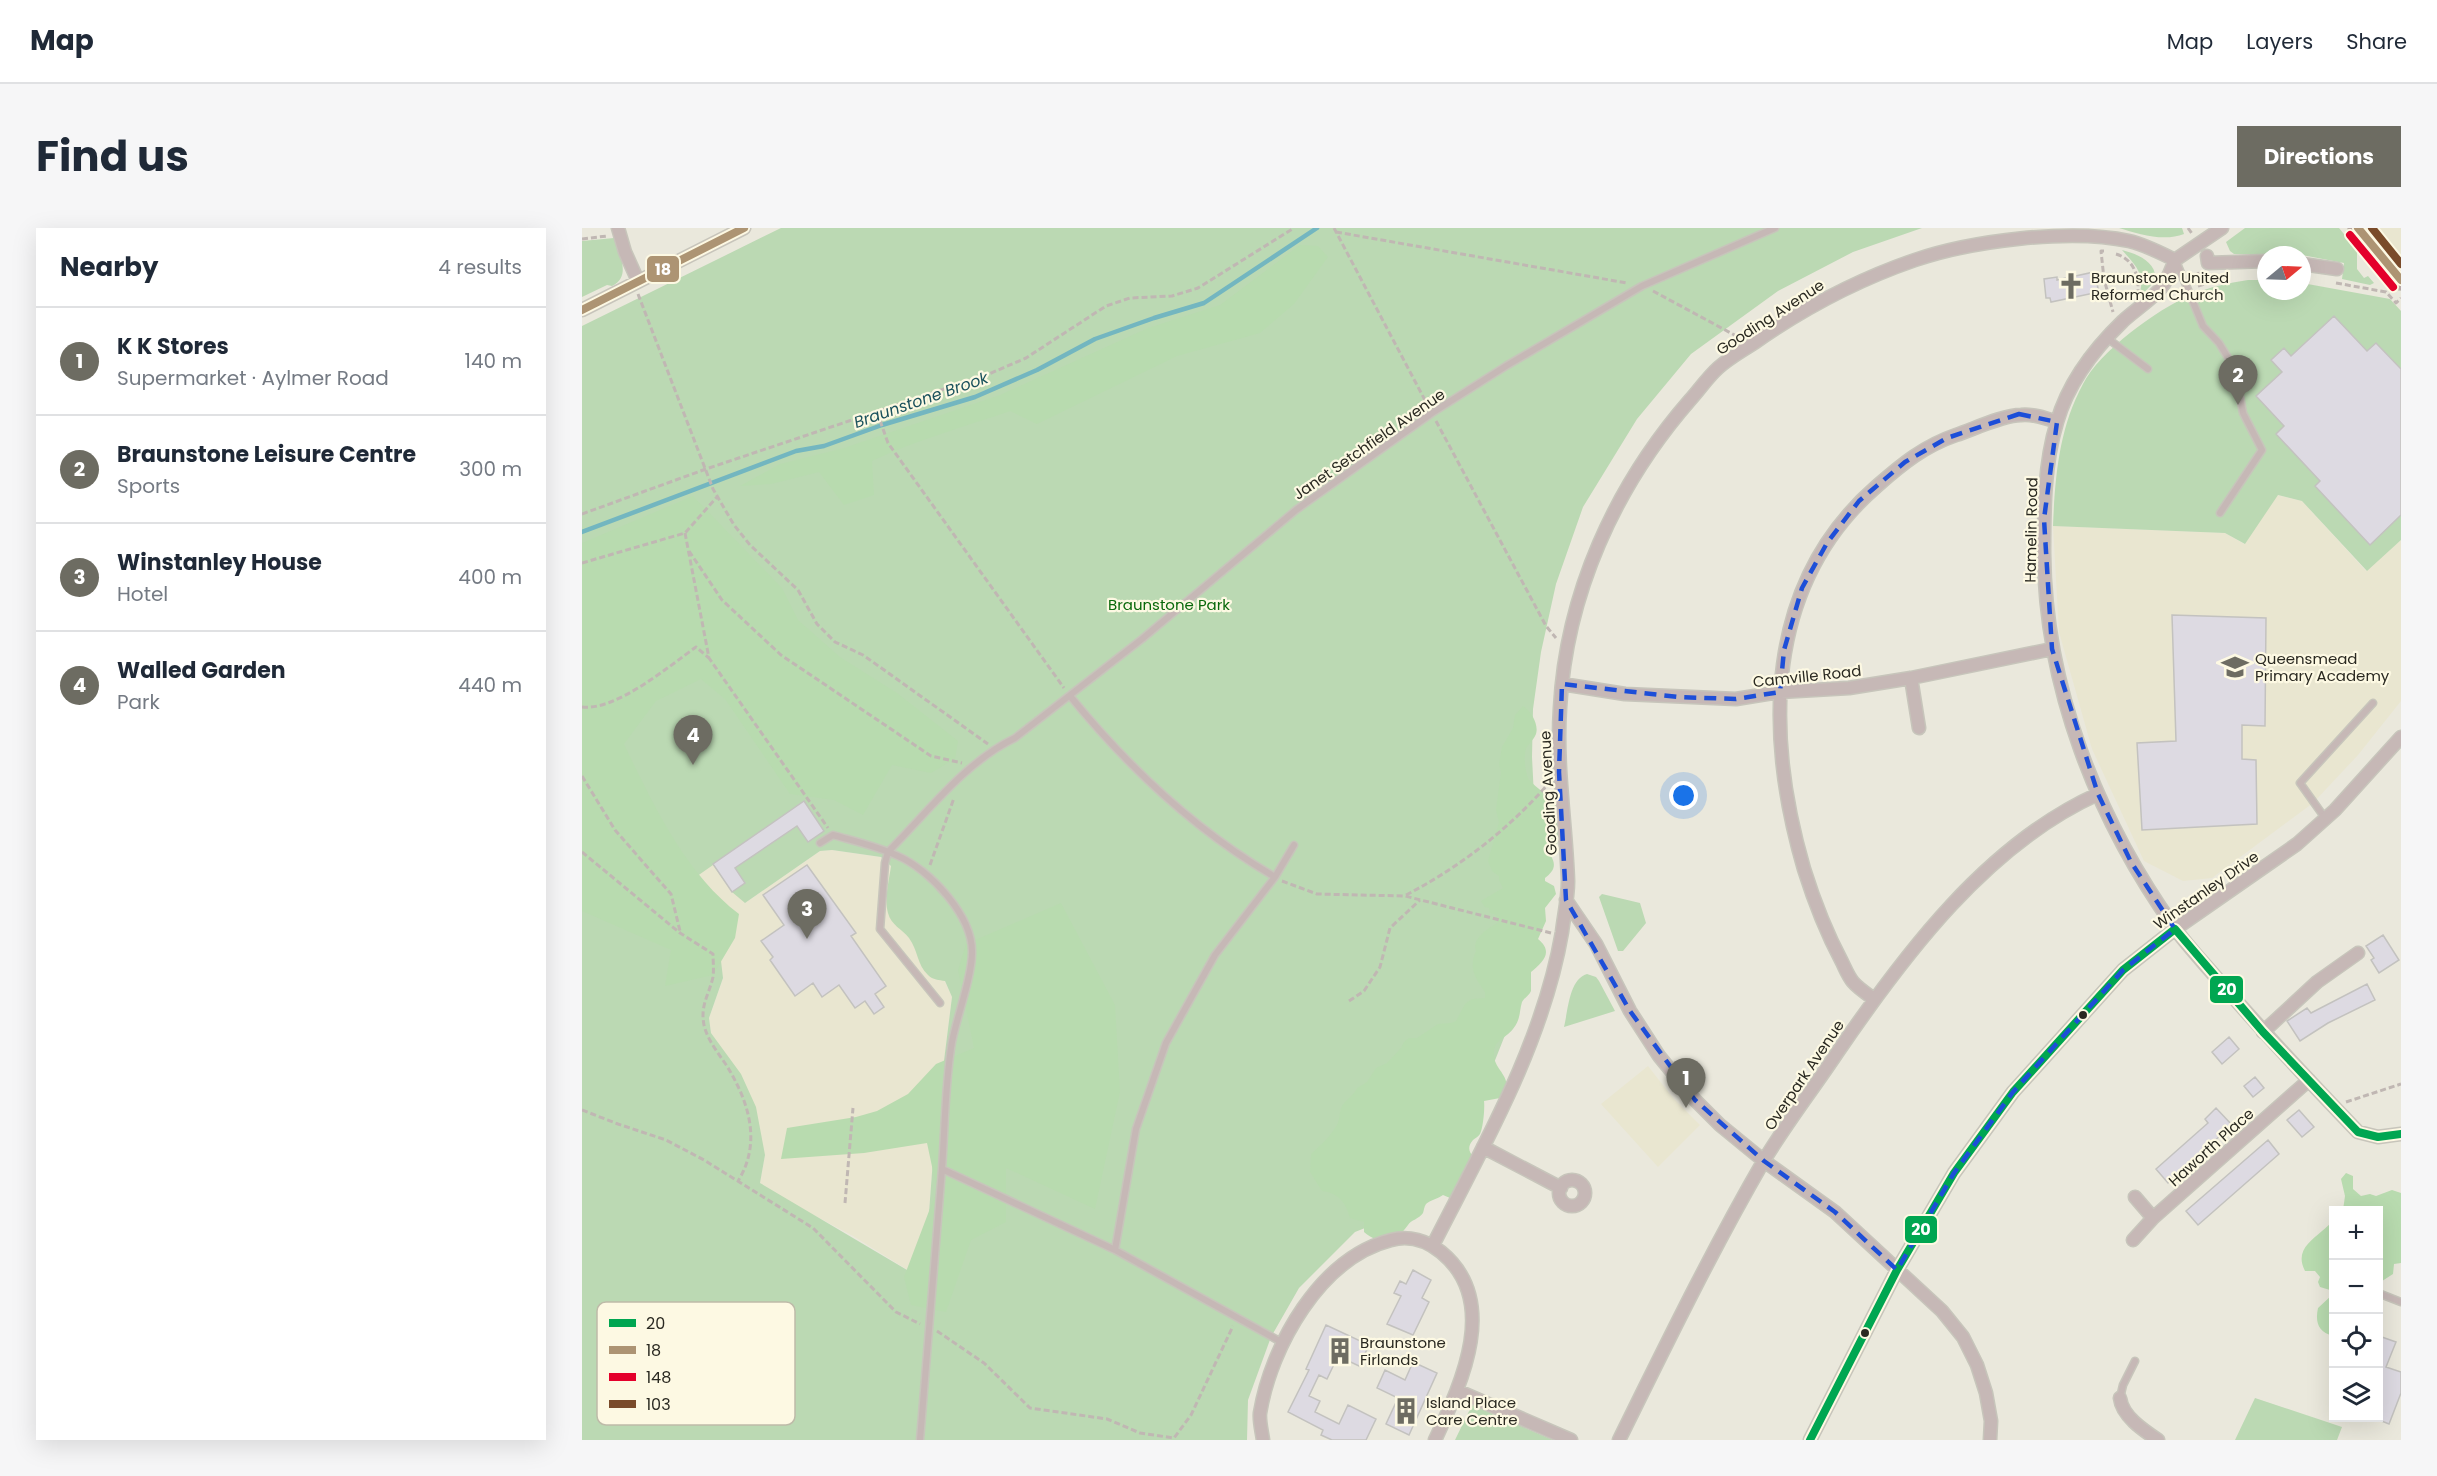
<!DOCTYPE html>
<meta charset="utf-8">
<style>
:root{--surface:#fff;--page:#f6f6f7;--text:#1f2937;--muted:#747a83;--line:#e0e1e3;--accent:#6d6c62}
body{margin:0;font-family:Poppins,sans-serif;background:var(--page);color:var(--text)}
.controls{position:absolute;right:18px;bottom:18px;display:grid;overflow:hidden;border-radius:0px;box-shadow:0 6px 24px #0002}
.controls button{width:54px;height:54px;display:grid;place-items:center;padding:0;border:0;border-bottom:2px solid var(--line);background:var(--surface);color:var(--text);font:30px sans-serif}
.compass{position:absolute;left:1675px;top:18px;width:54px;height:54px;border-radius:50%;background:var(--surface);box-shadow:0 6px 24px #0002;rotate:71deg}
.you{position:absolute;left:1102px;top:568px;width:21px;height:21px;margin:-15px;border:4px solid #fff;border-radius:50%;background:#1a73e8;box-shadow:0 0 0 9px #1a73e833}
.badge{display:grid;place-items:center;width:39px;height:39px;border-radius:50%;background:var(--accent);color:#fff;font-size:20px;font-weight:700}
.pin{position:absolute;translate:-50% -50px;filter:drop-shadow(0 2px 3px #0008)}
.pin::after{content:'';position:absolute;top:32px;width:21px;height:18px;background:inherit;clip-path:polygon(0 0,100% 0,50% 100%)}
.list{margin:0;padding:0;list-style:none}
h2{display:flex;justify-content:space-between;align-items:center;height:78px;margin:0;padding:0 24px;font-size:26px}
h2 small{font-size:20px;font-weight:400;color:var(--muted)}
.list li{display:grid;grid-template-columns:39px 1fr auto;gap:18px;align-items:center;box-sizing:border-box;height:108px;padding:0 24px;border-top:2px solid var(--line)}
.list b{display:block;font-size:22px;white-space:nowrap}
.list p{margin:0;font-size:20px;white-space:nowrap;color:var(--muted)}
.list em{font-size:20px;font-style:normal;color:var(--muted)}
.icon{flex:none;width:33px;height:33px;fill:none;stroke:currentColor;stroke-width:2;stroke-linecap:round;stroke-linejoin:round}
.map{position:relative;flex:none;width:1819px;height:1212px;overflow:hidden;border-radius:0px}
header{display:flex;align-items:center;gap:36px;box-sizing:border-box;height:84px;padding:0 30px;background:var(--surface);border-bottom:2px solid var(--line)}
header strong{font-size:28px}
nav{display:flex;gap:33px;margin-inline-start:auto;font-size:21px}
.intro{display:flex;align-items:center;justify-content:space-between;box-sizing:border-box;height:144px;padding:0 36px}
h1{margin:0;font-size:42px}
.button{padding:15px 27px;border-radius:0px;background:var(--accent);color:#fff;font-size:21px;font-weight:700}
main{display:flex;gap:36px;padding:0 36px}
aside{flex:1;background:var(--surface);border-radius:0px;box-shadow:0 6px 24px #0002}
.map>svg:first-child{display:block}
.built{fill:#e9e6d0}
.green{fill:#bbd9b3;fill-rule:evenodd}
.forest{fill:#b8dbaf}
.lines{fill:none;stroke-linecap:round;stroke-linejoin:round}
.stream{stroke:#73b6c0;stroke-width:4.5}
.building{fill:#dddae2;stroke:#c3c2bf;stroke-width:1.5}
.lane-casing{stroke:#c7c5bb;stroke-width:9}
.street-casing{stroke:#c7c5bb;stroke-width:15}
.primary-casing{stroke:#c7c5bb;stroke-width:22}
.path{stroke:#c0b7b3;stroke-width:3;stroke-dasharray:6 3;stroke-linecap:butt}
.lane{stroke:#c6b8b6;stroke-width:6}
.street{stroke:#c6b8b6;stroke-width:12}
.primary{stroke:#b8a7a4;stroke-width:20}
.bus-1-casing{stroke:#fdf9e3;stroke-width:12}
.bus-2-casing{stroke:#fdf9e3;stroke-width:12}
.bus-3-casing{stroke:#fdf9e3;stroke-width:12}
.bus-4-casing{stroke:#fdf9e3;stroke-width:12}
.bus-1{stroke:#00a651;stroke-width:8}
.bus-2{stroke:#ad9473;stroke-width:8}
.bus-3{stroke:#e4002b;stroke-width:8}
.bus-4{stroke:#7a4b2a;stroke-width:8}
.marked{fill:none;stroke:#1d4ed8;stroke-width:4.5;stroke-dasharray:12 8;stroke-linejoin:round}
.bus-dot{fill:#2a2921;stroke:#fdf9e3;stroke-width:2}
.labels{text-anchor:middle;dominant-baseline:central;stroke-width:4.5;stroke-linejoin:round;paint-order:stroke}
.poi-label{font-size:15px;fill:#2a2921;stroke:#fdf9e3;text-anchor:start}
.street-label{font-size:15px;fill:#2a2921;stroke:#fdf9e3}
.park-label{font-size:15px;fill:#0a690c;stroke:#fdf9e3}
.water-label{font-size:16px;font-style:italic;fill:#1b525d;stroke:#fdf9e3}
.key{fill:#fdf9e3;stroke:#bebba9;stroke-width:1.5}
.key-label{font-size:16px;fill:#2a2921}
.line-badge{stroke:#fdf9e3;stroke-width:2}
.badge-label{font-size:16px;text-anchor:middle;font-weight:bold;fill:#fff}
</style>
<header>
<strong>Map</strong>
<nav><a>Map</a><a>Layers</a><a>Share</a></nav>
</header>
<div class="intro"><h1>Find us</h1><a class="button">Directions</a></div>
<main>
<aside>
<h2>Nearby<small>4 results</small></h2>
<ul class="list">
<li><span class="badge">1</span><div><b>K K Stores</b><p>Supermarket · Aylmer Road</p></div><em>140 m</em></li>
<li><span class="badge">2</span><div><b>Braunstone Leisure Centre</b><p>Sports</p></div><em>300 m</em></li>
<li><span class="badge">3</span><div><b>Winstanley House</b><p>Hotel</p></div><em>400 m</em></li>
<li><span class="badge">4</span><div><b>Walled Garden</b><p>Park</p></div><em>440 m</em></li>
</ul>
</aside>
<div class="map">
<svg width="1819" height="1212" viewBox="0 0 1819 1212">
<rect width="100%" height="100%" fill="#eae8dc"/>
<path class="built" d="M1792 0H1819V29Z
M1695 267 1720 273 1784 343 1819 312V473L1776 527 1731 575 1630 650 1601 653 1562 633 1510 521 1477 404 1471 298 1643 305 1662 316Z
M250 622 299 629 310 639 370 769 353 904 342 1052 271 1008 196 968 178 955 183 927 139 820 129 805 127 790 141 750 110 651 131 636 163 675 238 623Z
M1066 838 1091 870 1118 897 1076 939 1019 876Z"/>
<path class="green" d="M199 0H1340L1271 24 1196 63 1109 126 1055 191 1001 279 974 356 959 424 951 481 950 529 954 608 929 792 864 956 838 978 773 1004 717 1060 689 1109 666 1172 665 1212H0V98ZM250 622 299 629 309 638C307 653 302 671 306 685 309 697 320 701 327 710 336 722 335 737 346 747 351 752 357 752 363 753L370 769 353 904 342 1052 178 955 183 927 174 879 159 846 129 805 127 790 141 750 136 707 111 651 131 637 150 664 163 675 238 623Z
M1537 0H1600L1602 6C1582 14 1556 6 1537 0Z
M1663 0H1757L1775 22V41L1782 50 1786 48 1792 55 1788 57 1760 51 1762 35 1720 27 1652 26 1648 23 1644 14Z
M32 10C37 26 50 48 30 58L25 57 0 69V13Z
M1540 22C1555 26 1576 34 1573 53L1555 72C1566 48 1554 38 1540 22Z
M1666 52H1684V63H1720V55L1808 71 1819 83V312L1785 343 1720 273 1696 267 1663 316 1643 305 1471 298C1473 249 1477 200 1501 156 1517 124 1575 81 1609 67 1627 59 1646 55 1666 52Z
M1020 666 1058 675 1064 695 1041 723H1036L1017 669Z
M1005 746 1014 749 1017 753 1033 783 982 799C986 783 987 751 1005 746Z
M1673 1170 1760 1199 1755 1212H1653Z
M890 1177 971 1212H873Z"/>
<path class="forest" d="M718 17 736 18 746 29 712 76 678 105 595 128 455 196 428 183C382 199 334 212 290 233L292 267 262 277 237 244 189 256 158 258 198 236 262 220 418 167 566 100 638 77Z
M111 268 200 360 216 392 258 429 315 465 376 513 373 531 349 545 310 537 281 587 252 572 208 566 143 471 119 451 74 473 42 516C71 576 102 644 157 686L153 710 131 747 83 758 89 722 0 683V315Z
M941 478C949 483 957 496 954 506 951 514 943 517 943 526 942 533 944 549 948 553 955 560 963 565 969 571 981 584 980 615 969 628 975 638 971 644 963 650V653L972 658 974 666 963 680 964 693 956 711C972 724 961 734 949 744V763C947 768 942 770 940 774 937 784 939 791 931 801 923 811 911 812 912 827 912 839 924 845 925 858L918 870 902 873C903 880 901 901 898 906 896 909 893 910 891 912 882 922 891 929 899 935L896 944 868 970 861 967C856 971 848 972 844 976 842 979 842 982 841 985 837 991 829 992 826 997 814 1014 800 1019 782 1004V994L768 990C764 975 757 965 740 963L728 944 729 926C739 917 748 909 755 897 758 892 757 884 760 878 765 870 772 868 775 860L785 854 794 840 805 835 819 820 822 814 827 810H835L856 796 869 795 874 793 883 776 890 771 903 770V764C894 751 886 740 894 723 889 711 906 700 916 695L914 687 908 685 907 680 903 679 899 673 921 660 917 652V648L910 643 906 633 917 594 914 582 919 544 917 536 920 519 931 500 933 487Z
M479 675 533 777 538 864 513 981 424 940V994L389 1012 364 1084 329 1077 322 1049 355 962 345 915 282 925 199 931 205 900 274 889 295 883 326 866 354 836 392 820 376 742 384 716Z
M1764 945 1771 948V961L1779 968 1788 966 1794 968 1810 962 1819 965V1035L1812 1036 1811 1046 1797 1055 1796 982H1761L1763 968 1759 951Z
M1751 994 1752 1108H1751C1736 1104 1733 1094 1736 1080L1750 1067 1748 1062 1738 1059 1736 1054 1738 1049 1733 1043H1723C1713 1024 1727 1014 1740 1003 1744 1000 1746 997 1751 994Z"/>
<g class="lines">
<path class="stream" d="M0 304 214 223 242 218 300 197 393 169 455 142 513 111 572 90 622 75 735 0"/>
</g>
<path class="building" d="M1512 44 1517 64 1469 74 1468 70H1464L1462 51 1475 49V52Z
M1752 88 1785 123 1794 115 1819 141V287L1788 317 1733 258 1738 253 1694 206 1702 198 1674 168 1700 144 1689 132 1702 120 1709 128Z
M1590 387 1684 390 1683 498 1660 497V531L1674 532 1675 596 1560 602 1555 515 1594 513Z
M222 573 242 603 226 614 215 598 153 640 163 655 150 664 131 636Z
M225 637 274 705 269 708 304 758 293 766 302 779 292 786 283 773 273 780 257 757 240 769 231 755 213 768 188 732 191 729 179 713 202 697 181 667Z
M1801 707 1817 732 1797 745 1789 732 1792 730 1784 718Z
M1785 756 1793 772 1746 795 1718 813 1705 793 1725 780 1729 785Z
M1647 809 1657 821 1640 836 1630 824Z
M1673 849 1682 860 1671 869 1662 858Z
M1634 880 1650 897 1586 955 1574 941 1626 895 1623 891Z
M1717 882 1732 899 1720 909 1705 892Z
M1686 912 1697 926 1616 997 1604 983Z
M831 1042 849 1052 840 1070 847 1074 831 1107 805 1096 819 1068 812 1065 818 1053 824 1056Z
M744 1097 787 1117 777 1138 756 1128 745 1151 737 1147 727 1168 738 1173 733 1184 757 1196 766 1177 794 1191 784 1212H750L739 1207 741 1202 706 1184 727 1142 724 1141Z
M1797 1108 1814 1114 1804 1139 1819 1144V1165L1807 1196 1797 1192Z
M831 1134 855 1145 827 1207 804 1196 816 1170 795 1160 803 1142 823 1152Z"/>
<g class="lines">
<defs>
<path id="lane" d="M1594 33 1621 98 1637 115 1653 141 1661 185 1680 222 1638 285
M1525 110 1566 141
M488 468C546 539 614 603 693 649
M1743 590 1718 555 1791 475
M238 615 251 607C272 613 295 618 316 628 348 642 391 688 390 725 390 749 375 788 370 814 363 855 363 899 360 941L533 1022 701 1115
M358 775 298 701 303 635 306 624C345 585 383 534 433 510L560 411 714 282 850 185 924 138 1060 58 1193 0
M533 1022 554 901 584 815 633 727 693 649 712 617
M1796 1065 1819 1074
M1538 1170 1541 1157 1553 1133
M338 1212 360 941"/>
<path id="street" d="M36 0 43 24 56 53
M1625 28 1626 35 1684 33
M1593 32C1589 41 1586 52 1579 60 1569 72 1553 82 1541 93 1512 121 1486 155 1475 194 1462 236 1462 282 1462 325 1463 459 1515 591 1592 699 1606 719 1623 736 1638 754 1683 806 1729 855 1776 904L1796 909 1819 906
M1720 36 1755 41
M0 82 162 0
M1329 450 1337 500
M980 456 1043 466 1154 471 1198 464 1267 460 1329 450 1470 421
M984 672 1014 716 1048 783 1077 828 1113 872 1138 897 1182 933 1253 984 1360 1083 1381 1109 1395 1137 1404 1165 1409 1193 1408 1212
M1292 771C1285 766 1276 760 1271 754 1266 748 1263 740 1260 734 1244 704 1232 673 1222 641 1183 507 1181 357 1295 258 1320 236 1342 218 1374 207 1392 201 1421 187 1439 187 1452 186 1463 190 1475 194
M1681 804 1735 754 1776 725
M901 919 979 960
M977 965a13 13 0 1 1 26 0a13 13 0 1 1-26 0Z
M1553 969 1571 990 1727 852
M1551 1012 1571 990
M851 1017C902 917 961 815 980 704 982 687 986 670 986 653 984 595 974 538 978 480 984 366 1033 258 1108 172 1117 162 1126 149 1136 140 1147 130 1160 123 1172 115 1222 80 1275 52 1333 32 1389 13 1488 0 1547 13 1564 17 1579 25 1593 32L1640 0
M876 1163 989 1212
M1538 1170C1540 1188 1561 1202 1576 1212
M681 1212C680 1204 677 1193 678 1185 689 1118 738 1030 809 1012 827 1007 845 1013 859 1024 919 1073 879 1156 853 1212
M1037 1212C1083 1119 1129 1024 1181 934 1203 897 1231 861 1255 825 1322 727 1405 616 1516 566
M1228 1212 1315 1042 1372 945 1431 864 1541 742 1593 701 1715 616 1753 582 1819 509"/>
<path id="primary" d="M1776 0 1819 52"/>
</defs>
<use href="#lane" class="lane-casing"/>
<use href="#street" class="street-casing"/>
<use href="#primary" class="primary-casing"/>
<path class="path" d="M752 0 845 176
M1606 0 1611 7
M754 4 1045 55
M0 11 25 8
M1522 23H1519L1522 51 1531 84
M1534 26C1551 31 1557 47 1556 63
M1616 44 1619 57
M1754 55 1804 64 1814 75 1819 70
M1616 58 1647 49
M1071 63 1158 110
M56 66 131 261 152 297 168 317 216 362 235 396 253 414 281 427 406 516
M295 184 306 215 482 460
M854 193 964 398 974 410
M0 286 124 241 407 146 444 130 524 78 548 70 590 68 616 60 712 0
M103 305 127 430 246 600
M107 323 140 372 199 427 349 528 380 535
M0 335 103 305 135 269
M0 479C34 483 86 439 114 419L127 430
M0 548 33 602 89 666 98 703
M0 624 98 705 131 726C131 733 132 741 131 749 127 767 118 777 122 797 126 815 141 830 149 845 169 880 178 918 156 953
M348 637 372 570
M700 653 735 666 823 668 969 705
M824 667C878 639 927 601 967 555
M767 773 782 763 798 739 808 700 838 672
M1764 874 1819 856
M0 882 36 896 84 912 122 932 231 1000 314 1084 338 1096
M263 975 271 880
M355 1103 402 1135 448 1180 525 1191 558 1205 592 1210 609 1187 651 1098"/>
<use href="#lane" class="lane"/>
<use href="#street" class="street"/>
<use href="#primary" class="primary"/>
<defs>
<path id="bus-1" d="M1228 1212 1315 1042 1372 945 1431 864 1541 742 1593 701 1681 804 1776 904 1796 909 1819 906"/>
<path id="bus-2" d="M1776 0 1819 52
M0 82 162 0"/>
<path id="bus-3" d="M1768 7 1811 59"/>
<path id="bus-4" d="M1790 0 1819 36"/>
</defs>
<use href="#bus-1" class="bus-1-casing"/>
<use href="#bus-2" class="bus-2-casing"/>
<use href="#bus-3" class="bus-3-casing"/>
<use href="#bus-4" class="bus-4-casing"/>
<use href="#bus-1" class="bus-1"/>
<use href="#bus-2" class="bus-2"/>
<use href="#bus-3" class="bus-3"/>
<use href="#bus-4" class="bus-4"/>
</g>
<path class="marked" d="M1437 186 1475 194 1462 291 1470 421 1516 566 1549 634 1593 701 1541 742 1431 864 1372 945 1315 1042 1253 984 1182 933 1113 872 1048 783 984 672 977 544 980 456 1096 469 1154 471 1198 464 1202 422 1220 360 1245 315 1277 273 1323 234 1365 210Z"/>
<defs>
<symbol id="church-bare" viewBox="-9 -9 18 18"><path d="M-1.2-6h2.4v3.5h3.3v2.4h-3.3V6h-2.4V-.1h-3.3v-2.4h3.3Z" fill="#6d6c62" stroke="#fdf9e3" stroke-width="2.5" paint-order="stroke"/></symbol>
<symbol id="school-bare" viewBox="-9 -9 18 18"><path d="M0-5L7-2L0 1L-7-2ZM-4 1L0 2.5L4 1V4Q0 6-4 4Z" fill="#6d6c62" stroke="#fdf9e3" stroke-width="2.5" paint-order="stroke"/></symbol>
<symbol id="building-bare" viewBox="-9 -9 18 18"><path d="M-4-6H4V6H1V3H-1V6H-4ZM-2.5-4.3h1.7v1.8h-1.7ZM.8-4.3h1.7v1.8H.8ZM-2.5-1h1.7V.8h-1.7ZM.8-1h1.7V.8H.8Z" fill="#6d6c62" stroke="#fdf9e3" stroke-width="2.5" paint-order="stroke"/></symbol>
</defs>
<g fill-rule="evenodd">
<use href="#church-bare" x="1470" y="39" width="38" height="38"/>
<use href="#school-bare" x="1634" y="420" width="38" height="38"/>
<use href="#building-bare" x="739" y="1104" width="38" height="38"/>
<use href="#building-bare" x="805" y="1164" width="38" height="38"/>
</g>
<g class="bus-dot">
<circle cx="1501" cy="787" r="5"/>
<circle cx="1283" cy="1105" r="5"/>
</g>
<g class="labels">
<g class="poi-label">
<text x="1509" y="49">Braunstone United<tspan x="1509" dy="17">Reformed Church</tspan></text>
<text x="1673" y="430">Queensmead<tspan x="1673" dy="17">Primary Academy</tspan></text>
<text x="778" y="1114">Braunstone<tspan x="778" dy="17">Firlands</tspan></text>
<text x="844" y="1174">Island Place<tspan x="844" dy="17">Care Centre</tspan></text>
</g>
<g class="street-label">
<text transform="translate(1188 89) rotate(-33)">Gooding Avenue</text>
<text transform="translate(787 216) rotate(-35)">Janet Setchfield Avenue</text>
<text transform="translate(1449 302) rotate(-89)">Hamelin Road</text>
<text transform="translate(1225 448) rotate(-6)">Camville Road</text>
<text transform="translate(966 565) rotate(-93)">Gooding Avenue</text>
<text transform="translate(1624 662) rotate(-35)">Winstanley Drive</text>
<text transform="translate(1222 847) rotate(-56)">Overpark Avenue</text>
<text transform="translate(1629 919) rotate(-42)">Haworth Place</text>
</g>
<g class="park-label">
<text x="587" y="376">Braunstone Park</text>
</g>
<g class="water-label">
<text transform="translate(339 172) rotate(-19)">Braunstone Brook</text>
</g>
</g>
<rect x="15" y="1074" width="198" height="123" rx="9" class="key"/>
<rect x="27" y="1091" width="27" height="8" fill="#00a651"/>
<rect x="27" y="1118" width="27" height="8" fill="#ad9473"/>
<rect x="27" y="1145" width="27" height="8" fill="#e4002b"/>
<rect x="27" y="1172" width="27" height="8" fill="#7a4b2a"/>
<g class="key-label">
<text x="64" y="1101">20</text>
<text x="64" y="1128">18</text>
<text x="64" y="1155">148</text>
<text x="64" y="1182">103</text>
</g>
<g class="line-badge">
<rect x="64" y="27" width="34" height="28" rx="6" fill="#ad9473"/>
<rect x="1627" y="747" width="35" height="29" rx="6" fill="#00a651"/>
<rect x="1322" y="987" width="34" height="29" rx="6" fill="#00a651"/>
</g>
<g class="badge-label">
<text x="81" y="47">18</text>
<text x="1645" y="767">20</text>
<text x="1339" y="1007">20</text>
</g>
</svg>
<div class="controls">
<button>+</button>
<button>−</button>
<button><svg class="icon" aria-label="locate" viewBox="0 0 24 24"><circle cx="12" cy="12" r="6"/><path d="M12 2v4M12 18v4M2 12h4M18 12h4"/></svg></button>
<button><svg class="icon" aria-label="layers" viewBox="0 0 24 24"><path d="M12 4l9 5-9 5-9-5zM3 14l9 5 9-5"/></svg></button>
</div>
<svg class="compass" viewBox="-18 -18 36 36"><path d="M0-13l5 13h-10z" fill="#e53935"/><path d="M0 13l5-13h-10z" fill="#747a83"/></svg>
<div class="you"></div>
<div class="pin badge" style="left:1104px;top:880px">1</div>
<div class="pin badge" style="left:1656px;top:177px">2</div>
<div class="pin badge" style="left:225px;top:711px">3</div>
<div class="pin badge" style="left:111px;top:537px">4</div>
</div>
</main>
